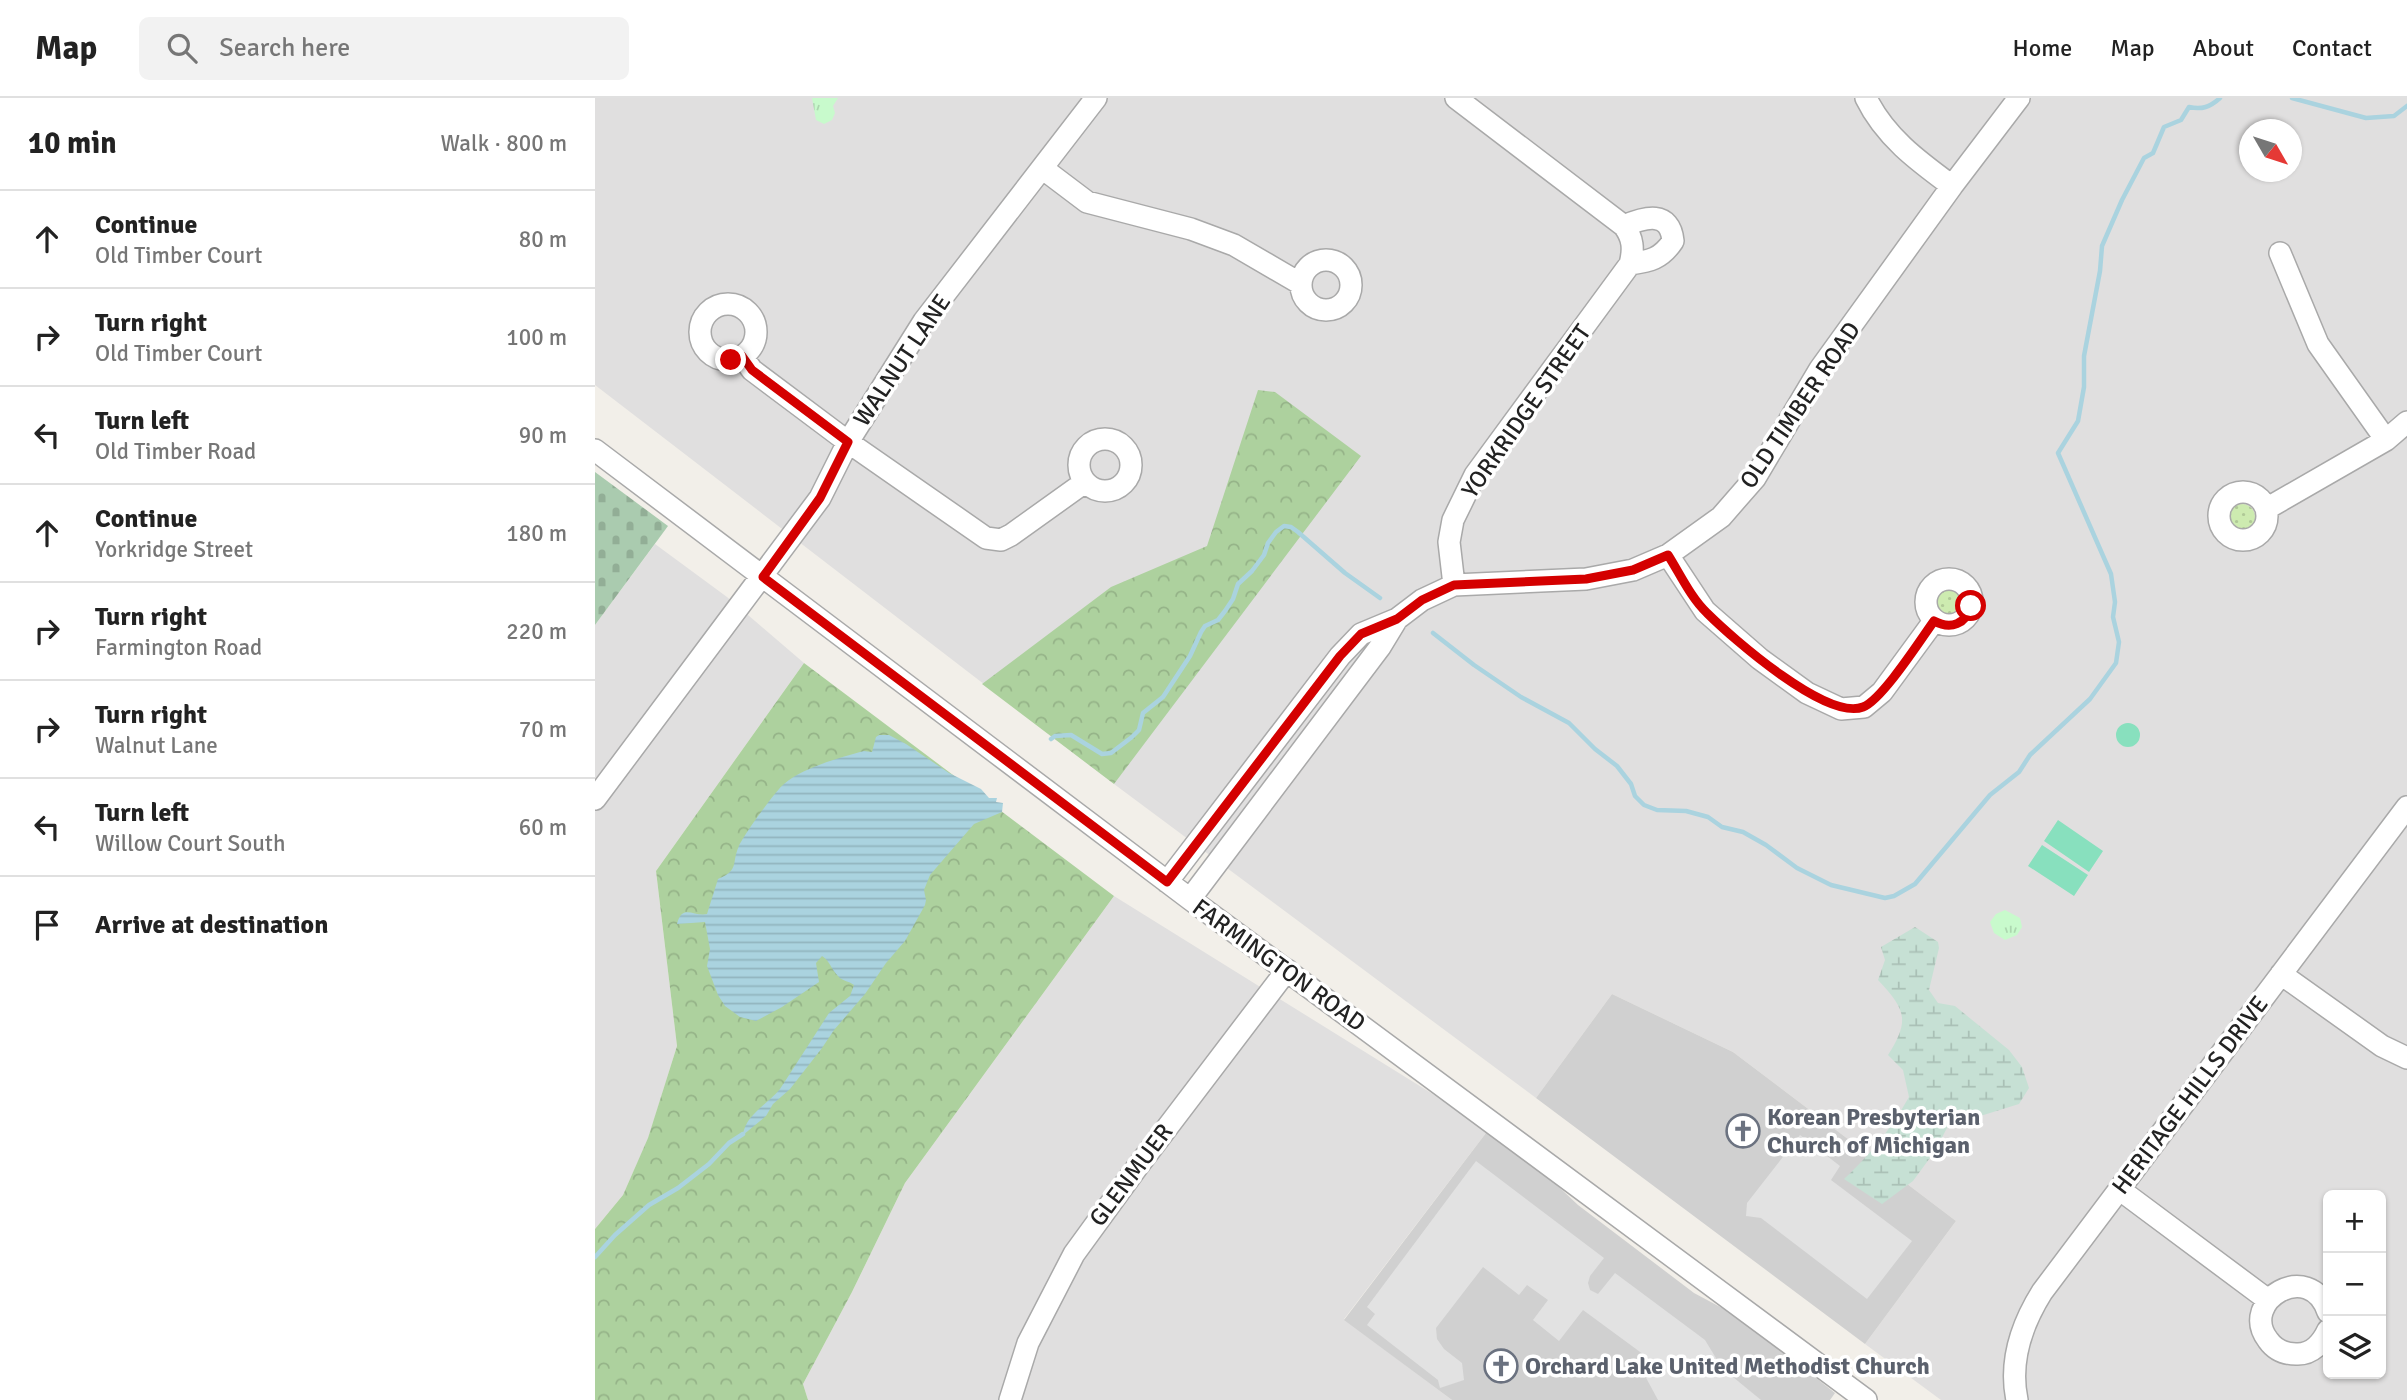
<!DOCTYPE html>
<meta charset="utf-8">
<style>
:root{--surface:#fff;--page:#f2f2f2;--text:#222;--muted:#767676;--line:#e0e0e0}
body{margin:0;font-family:Signika,sans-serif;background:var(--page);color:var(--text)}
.controls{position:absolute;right:21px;bottom:21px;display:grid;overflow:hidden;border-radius:10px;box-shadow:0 2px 5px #0004}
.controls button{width:63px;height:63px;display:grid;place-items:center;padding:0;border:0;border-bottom:2px solid var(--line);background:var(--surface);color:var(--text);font:35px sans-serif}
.compass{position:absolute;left:1644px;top:21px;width:63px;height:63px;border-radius:50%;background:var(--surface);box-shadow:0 2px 5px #0004;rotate:129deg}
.stop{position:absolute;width:21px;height:21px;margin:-16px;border:5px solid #d40000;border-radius:50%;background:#fff}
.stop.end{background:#d40000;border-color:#fff;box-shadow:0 2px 7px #0008}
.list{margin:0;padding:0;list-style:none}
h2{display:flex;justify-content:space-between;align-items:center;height:91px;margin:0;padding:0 28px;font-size:30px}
h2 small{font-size:23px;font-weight:400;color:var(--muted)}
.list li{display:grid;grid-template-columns:46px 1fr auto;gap:21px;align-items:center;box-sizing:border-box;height:98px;padding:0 28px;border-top:2px solid var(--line)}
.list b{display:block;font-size:26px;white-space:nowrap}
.list p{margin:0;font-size:23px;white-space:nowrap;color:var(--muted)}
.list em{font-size:23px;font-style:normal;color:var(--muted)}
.icon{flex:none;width:38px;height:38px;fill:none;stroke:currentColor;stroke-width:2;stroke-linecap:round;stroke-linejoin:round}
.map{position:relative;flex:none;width:1812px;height:1302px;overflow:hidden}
header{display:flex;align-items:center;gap:42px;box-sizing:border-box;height:98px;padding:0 35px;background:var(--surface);border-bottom:2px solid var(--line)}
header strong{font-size:33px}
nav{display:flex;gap:38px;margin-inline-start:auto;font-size:24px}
.search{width:490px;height:63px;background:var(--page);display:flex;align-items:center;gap:18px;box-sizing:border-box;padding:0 24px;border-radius:10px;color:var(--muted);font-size:26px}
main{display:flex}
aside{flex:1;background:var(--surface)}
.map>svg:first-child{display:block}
.residential{fill:#e0dfdf;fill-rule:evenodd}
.religious{fill:#d0d0d0}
.grass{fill:url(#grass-dots)}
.forest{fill:url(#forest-crowns)}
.wetland{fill:url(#wetland-marsh)}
.cemetery{fill:url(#cemetery-stones)}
.park{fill:url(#park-tufts)}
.pitch{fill:#88e0be}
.parking{fill:#e2e2e2}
.water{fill:url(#water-rules)}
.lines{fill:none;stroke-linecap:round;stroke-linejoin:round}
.stream{stroke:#aad3df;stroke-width:4.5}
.minor-casing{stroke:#a9a9a9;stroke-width:24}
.minor{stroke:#fff;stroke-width:21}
.route{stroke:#d40000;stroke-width:9}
.labels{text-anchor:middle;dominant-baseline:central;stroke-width:7;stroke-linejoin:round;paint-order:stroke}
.street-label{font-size:24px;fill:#222;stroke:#fff}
.worship-label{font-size:24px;font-weight:bold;fill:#5b616d;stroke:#fff;text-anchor:start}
</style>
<header>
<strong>Map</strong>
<div class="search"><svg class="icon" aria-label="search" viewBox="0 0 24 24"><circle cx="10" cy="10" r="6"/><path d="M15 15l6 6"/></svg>Search here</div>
<nav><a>Home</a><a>Map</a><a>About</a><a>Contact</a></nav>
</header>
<main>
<aside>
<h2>10 min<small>Walk · 800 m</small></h2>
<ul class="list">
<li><svg class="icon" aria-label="ahead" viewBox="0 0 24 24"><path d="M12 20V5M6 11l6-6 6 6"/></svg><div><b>Continue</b><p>Old Timber Court</p></div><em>80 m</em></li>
<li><svg class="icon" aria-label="right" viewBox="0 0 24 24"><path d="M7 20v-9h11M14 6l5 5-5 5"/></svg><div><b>Turn right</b><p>Old Timber Court</p></div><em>100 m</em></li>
<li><svg class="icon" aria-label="left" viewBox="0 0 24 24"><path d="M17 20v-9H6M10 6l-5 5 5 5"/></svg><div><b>Turn left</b><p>Old Timber Road</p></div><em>90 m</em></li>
<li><svg class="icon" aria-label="ahead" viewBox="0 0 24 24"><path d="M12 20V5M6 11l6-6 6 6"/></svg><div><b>Continue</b><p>Yorkridge Street</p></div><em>180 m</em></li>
<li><svg class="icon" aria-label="right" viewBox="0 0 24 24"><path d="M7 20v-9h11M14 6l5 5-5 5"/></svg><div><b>Turn right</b><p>Farmington Road</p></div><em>220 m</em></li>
<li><svg class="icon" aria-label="right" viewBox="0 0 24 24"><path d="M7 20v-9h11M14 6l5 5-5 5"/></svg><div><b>Turn right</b><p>Walnut Lane</p></div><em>70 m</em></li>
<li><svg class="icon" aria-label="left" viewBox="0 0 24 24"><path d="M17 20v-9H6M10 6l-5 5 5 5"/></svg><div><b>Turn left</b><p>Willow Court South</p></div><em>60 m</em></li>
<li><svg class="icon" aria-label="arrive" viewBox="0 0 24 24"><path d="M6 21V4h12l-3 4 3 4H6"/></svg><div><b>Arrive at destination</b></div></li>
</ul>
</aside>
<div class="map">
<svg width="1812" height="1302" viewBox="0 0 1812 1302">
<defs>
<pattern id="grass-dots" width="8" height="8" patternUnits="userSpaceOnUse" patternTransform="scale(1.75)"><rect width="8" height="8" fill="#cdebb0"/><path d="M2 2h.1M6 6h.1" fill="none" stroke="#b0c997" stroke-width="1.8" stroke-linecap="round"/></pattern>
<pattern id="forest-crowns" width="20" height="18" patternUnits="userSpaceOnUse" patternTransform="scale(1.75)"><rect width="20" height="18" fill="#add19e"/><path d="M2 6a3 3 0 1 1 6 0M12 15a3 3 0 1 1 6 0" fill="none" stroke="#95b388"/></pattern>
<pattern id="wetland-marsh" width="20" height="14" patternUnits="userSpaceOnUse" patternTransform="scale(1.75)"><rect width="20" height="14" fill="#c6e0d4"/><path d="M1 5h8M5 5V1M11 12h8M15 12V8" fill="none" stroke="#aac0b6"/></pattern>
<pattern id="cemetery-stones" width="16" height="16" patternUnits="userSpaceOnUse" patternTransform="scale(1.75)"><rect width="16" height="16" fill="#aacbaf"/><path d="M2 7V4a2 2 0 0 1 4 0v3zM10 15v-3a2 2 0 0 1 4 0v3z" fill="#92ae96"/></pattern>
<pattern id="park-tufts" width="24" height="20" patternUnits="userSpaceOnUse" patternTransform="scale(1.75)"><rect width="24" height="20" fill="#c8facc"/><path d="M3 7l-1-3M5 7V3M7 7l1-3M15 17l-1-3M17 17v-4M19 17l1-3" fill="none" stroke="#acd6af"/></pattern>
<pattern id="water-rules" width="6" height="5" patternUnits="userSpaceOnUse" patternTransform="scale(1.75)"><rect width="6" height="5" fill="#aad3df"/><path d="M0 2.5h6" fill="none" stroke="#92b5bf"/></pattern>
</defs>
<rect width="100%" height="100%" fill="#f2efe9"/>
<path class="residential" d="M0 0H1812V1302H1346L1270 1246 1361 1123 1138 954 1017 896 941 1000 519 686 0 287ZM1654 32H1696V74H1654ZM1733 1097H1786V1276H1733Z
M60 446 132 499 209 565 61 773 82 948 53 1041 28 1097 0 1131V527Z
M519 798 894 1031 749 1221 857 1302H213L208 1286 257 1194 310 1085Z"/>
<path class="religious" d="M1017 896 1138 954 1361 1123 1270 1246 941 1000Z
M894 1031 947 1073 983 1107 1099 1195 1144 1219 1240 1295 1235 1302H857L749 1222Z"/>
<path class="grass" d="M1634 419a13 13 0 1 1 26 0a13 13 0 1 1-26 0Z
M1340 504a13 13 0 1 1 26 0a13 13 0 1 1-26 0Z"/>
<path class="forest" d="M663 292 680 294 766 358 519 686 387 586 516 489 612 448Z
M209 565 519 798 310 1085 257 1194 208 1286 213 1302H0V1131L28 1097 53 1040 82 948 61 773Z"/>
<path class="wetland" d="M1320 829 1343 844 1344 850 1334 892 1343 905 1360 908 1414 952 1427 969 1434 990 1424 1006 1353 1028 1340 1053 1318 1083 1287 1106 1249 1081C1277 1055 1295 1032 1314 999L1308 972 1293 957C1315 922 1311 912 1283 882L1290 862 1286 849Z"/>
<path class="cemetery" d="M0 374 73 428 0 527Z"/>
<path class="park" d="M243 0 238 8 240 15 237 22 229 26 221 22 217 0Z
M1410 812 1425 820 1427 829 1422 837 1410 842 1399 835 1395 824 1401 816Z"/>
<path class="pitch" d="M1521 637a12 12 0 1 1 24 0a12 12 0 1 1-24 0Z
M1463 722 1508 753 1494 774 1449 743Z
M1447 747 1493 777 1479 798 1433 768Z"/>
<path class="parking" d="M1205 1037 1245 1068 1236 1082 1317 1143 1272 1201 1166 1120 1151 1118 1152 1105Z
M881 1063 1009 1160 995 1178 993 1185 995 1192 1003 1196 1020 1175 1110 1242 1127 1270 1166 1302H1063L1049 1276 1057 1269 1056 1262 988 1212 964 1243 938 1222 953 1202 932 1187 924 1197 888 1169 841 1230 842 1241 849 1251 867 1265 869 1282 845 1290 843 1282 772 1227 780 1216 772 1209Z"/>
<path class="water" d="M284 637H294L311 646 354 675 386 691 394 700H402L401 704 408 705 407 714 379 726 335 777 329 792 331 802 330 807 310 843 291 865 270 896 239 932 227 950 195 991 178 1006 171 1018 148 1037C150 1017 173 1006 185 991L234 915 255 898 259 887C254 883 247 883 243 878 236 871 235 863 227 858L221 865 224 884 187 909 161 923 145 919 130 908 123 897 112 868 115 851 110 824 82 826C87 805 99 819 112 816L123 781C145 772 136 765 144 748 148 738 181 692 189 686 209 669 244 660 269 653L277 654 281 639Z"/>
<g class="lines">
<path class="stream" d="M1697 0 1771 20 1799 18 1812 8
M838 535 879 567 926 599 974 625 1000 651 1022 668 1036 686 1040 698 1049 707 1062 712 1091 713 1113 719 1127 729 1148 734 1171 747 1202 770 1236 787 1290 800 1299 798 1320 786 1395 697 1424 674 1435 657 1495 601 1521 565 1524 544 1518 519 1520 504 1516 476 1463 355 1483 323 1489 289V258L1505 173 1507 148 1527 102 1549 60 1558 55 1569 29 1586 22 1594 9C1607 12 1615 9 1625 0
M456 641 460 638 476 637 507 656 516 655 537 639 544 632 548 615 568 599 595 558 606 534 610 528 623 522 630 513 638 501 643 486 657 473 669 457 673 445 681 434 689 428 696 429 703 434 750 475 785 500
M0 1159 20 1137 54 1107 83 1090 114 1066 134 1045 148 1036"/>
<defs>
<path id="minor" d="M1271 0C1290 39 1323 63 1357 88
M447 70 492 104 596 131 639 147 706 186
M1029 128C1050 119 1075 112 1078 143 1066 161 1055 163 1035 166
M1685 155 1723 246 1791 342
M706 187a25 25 0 1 1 50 0a25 25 0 1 1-50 0Z
M105 234a28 28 0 1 1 56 0a28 28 0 1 1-56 0Z
M147 258 157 272 253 344 391 440 406 442 416 437 490 384
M484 367a26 26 0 1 1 52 0a26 26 0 1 1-52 0Z
M0 352 595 801 1271 1302
M1624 418a24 24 0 1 1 48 0a24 24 0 1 1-48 0Z
M1671 411 1791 342 1812 324
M1073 457 1110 513 1165 561 1212 595 1246 611 1269 609 1287 594 1339 523
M1331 504a23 23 0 1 1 46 0a23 23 0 1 1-46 0Z
M859 487 991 481 1038 472 1073 457 1126 419 1160 380 1225 271 1357 88 1424 0
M0 701 225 400 253 344 329 223 501 0
M572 784 745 558 766 536 802 521 827 502 859 487 854 444 858 422 880 377 1035 166C1039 151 1038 140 1029 128L861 0
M595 801 785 549 802 521
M1686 876 1787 948 1812 960
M1524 1091 1673 1202
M1733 1214C1715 1160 1643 1203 1673 1242 1680 1252 1689 1256 1701 1256 1717 1257 1727 1245 1733 1232
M415 1302 433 1245 479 1156 543 1068 692 872
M1422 1302C1414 1264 1427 1226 1447 1194L1812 709"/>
</defs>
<use href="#minor" class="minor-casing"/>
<use href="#minor" class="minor"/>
</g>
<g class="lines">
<path class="route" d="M136 262 147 258 157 272 253 344 225 400 168 479 572 784 745 558 766 536 802 521 827 502 859 487 991 481 1038 472 1073 457C1085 476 1096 500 1112 515 1138 541 1232 623 1268 609 1287 602 1326 541 1339 523 1356 532 1371 526 1376 508"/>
</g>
<defs>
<symbol id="church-ring" viewBox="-11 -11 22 22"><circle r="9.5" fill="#fff" stroke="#6b7280" stroke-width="1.5"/><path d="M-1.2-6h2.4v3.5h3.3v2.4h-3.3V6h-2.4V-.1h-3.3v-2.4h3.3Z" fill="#6b7280"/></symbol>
</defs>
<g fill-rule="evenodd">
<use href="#church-ring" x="1129" y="1014" width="38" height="38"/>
<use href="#church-ring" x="887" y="1249" width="38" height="38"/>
</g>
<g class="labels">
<g class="street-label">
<text transform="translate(307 262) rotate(-56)">WALNUT LANE</text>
<text transform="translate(1205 307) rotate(-56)">OLD TIMBER ROAD</text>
<text transform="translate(931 313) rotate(-55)">YORKRIDGE STREET</text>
<text transform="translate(684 867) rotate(36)">FARMINGTON ROAD</text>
<text transform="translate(1595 997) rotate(-53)">HERITAGE HILLS DRIVE</text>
<text transform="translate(536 1077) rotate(-53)">GLENMUER</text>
</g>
<g class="worship-label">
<text x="1172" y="1019">Korean Presbyterian<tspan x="1172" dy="28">Church of Michigan</tspan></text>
<text x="930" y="1268">Orchard Lake United Methodist Church</text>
</g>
</g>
</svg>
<div class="controls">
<button>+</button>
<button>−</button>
<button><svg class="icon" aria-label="layers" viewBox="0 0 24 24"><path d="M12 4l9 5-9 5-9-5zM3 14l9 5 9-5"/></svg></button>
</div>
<svg class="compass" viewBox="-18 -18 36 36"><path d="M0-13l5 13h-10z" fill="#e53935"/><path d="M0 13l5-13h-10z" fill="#767676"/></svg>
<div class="stop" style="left:1376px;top:508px"></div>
<div class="stop end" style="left:136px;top:262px"></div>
</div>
</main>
